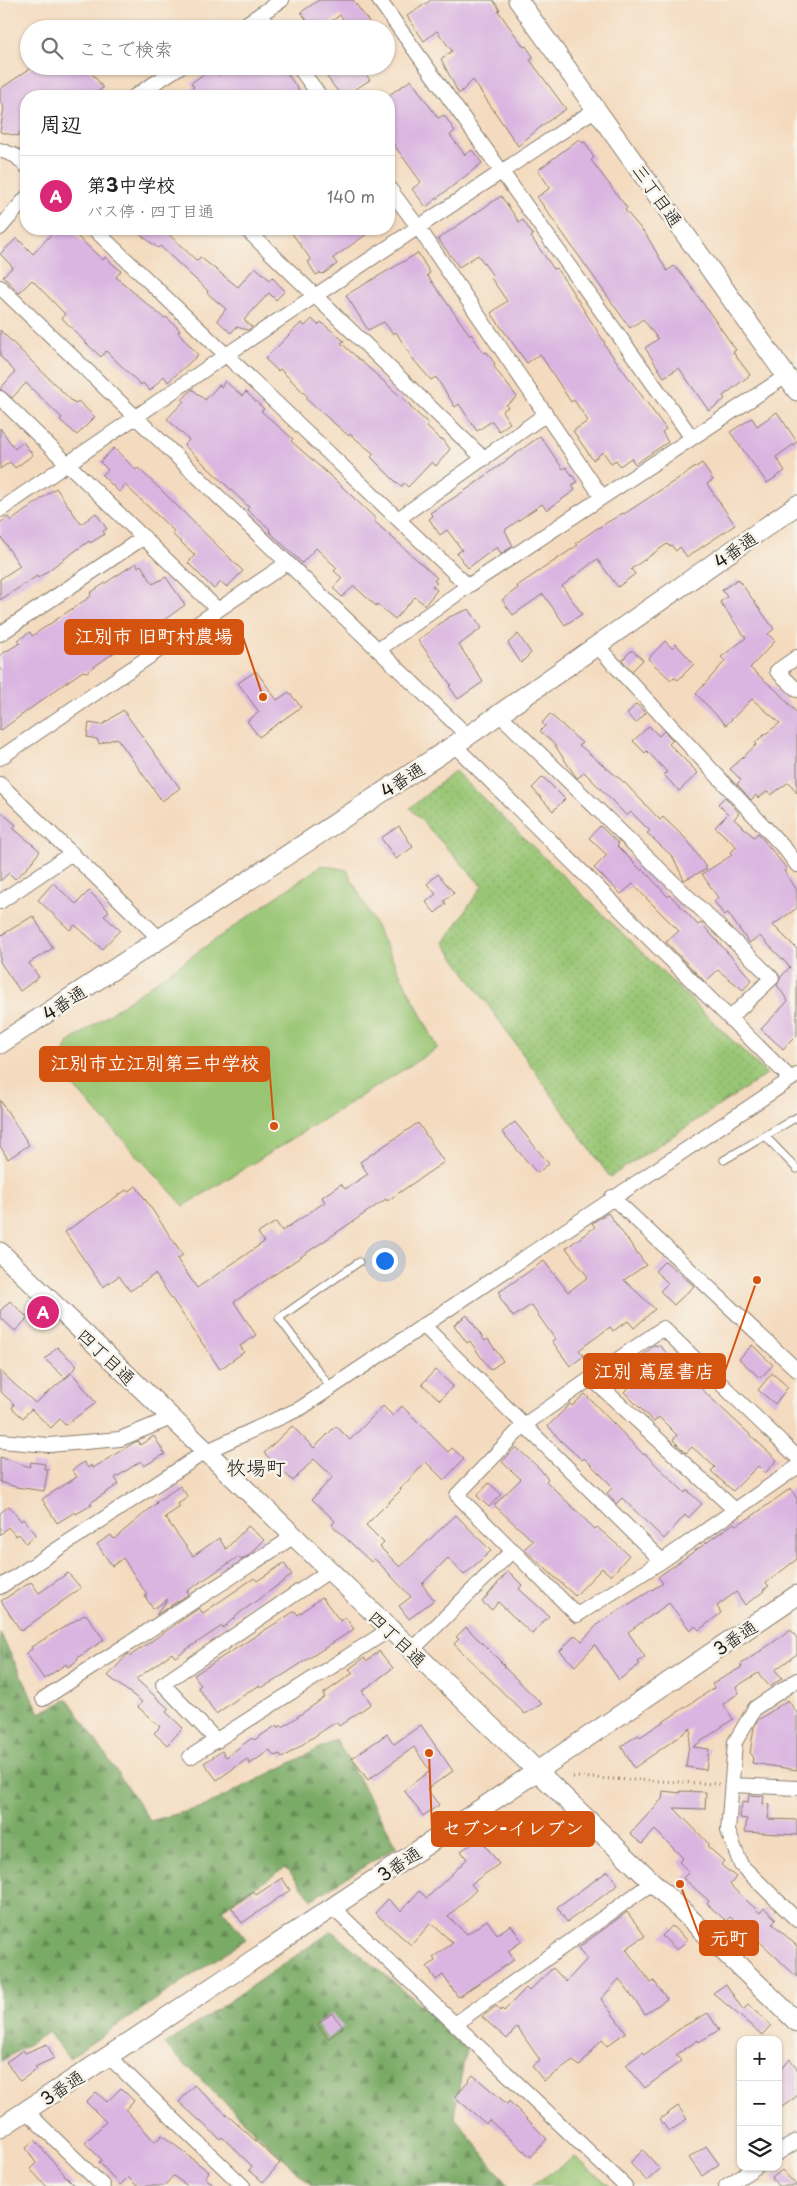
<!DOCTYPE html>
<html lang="ja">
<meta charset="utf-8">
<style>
:root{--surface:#fff;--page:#f6f6f6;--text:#202124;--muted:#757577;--line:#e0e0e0;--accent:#db2777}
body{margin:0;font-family:"Playpen Sans","Klee One",sans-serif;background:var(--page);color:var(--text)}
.controls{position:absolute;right:15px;bottom:15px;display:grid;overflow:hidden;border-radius:10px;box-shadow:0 1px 4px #0004}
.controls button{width:45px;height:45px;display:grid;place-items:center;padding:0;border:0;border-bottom:1px solid var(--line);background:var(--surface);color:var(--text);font:25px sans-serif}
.you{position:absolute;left:384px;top:1260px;width:18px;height:18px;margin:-12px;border:4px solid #fff;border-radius:50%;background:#1a73e8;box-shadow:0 0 0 8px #1a73e833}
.badge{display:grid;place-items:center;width:32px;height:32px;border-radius:50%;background:var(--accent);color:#fff;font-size:16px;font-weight:700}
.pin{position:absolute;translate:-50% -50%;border:2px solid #fff;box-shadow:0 1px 5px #0006}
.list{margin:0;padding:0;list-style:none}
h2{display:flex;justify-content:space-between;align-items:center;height:65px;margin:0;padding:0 20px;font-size:21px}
h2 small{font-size:16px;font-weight:400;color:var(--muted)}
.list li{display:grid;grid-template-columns:32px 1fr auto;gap:15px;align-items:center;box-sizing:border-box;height:80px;padding:0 20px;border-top:1px solid var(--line)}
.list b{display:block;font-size:19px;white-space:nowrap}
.list p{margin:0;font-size:16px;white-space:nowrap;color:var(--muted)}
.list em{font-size:16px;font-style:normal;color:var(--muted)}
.icon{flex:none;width:28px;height:28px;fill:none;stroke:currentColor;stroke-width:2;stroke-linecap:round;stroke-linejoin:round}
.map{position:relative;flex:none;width:797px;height:2186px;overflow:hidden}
.search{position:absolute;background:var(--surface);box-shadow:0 1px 4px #0004;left:20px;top:20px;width:375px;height:55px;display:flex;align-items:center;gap:12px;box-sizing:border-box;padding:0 18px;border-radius:28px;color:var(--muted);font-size:19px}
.panel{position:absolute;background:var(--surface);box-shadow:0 1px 4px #0004;left:20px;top:90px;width:375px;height:145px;border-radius:20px}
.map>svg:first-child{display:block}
.grass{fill:url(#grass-dots);stroke:#5a7148}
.forest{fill:url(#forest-firs);stroke:#4b6441}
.park{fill:url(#park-tufts);stroke:#5a7148}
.pitch{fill:#99c674;stroke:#5a7148}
.building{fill:#dab5e1}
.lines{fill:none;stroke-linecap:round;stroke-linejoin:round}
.lane-casing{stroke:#887c6e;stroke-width:9}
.street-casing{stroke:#887c6e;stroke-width:16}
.secondary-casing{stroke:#887c6e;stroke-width:21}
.path{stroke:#887c6e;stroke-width:3;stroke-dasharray:1 4;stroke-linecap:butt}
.lane{stroke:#fff;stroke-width:7}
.street{stroke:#fff;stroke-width:14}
.secondary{stroke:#fff;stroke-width:19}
.labels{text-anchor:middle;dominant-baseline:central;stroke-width:5;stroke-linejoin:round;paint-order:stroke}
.street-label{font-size:18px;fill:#1c1c1c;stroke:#f7f3e8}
.quarter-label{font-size:20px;fill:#1c1c1c;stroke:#f7f3e8}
.leader{fill:none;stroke:#d4530e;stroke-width:2}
.callout-dot{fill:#d4530e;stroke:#f7f3e8;stroke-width:2}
.callout{fill:#d4530e;stroke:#d4530e;stroke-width:2}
.callout-label{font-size:19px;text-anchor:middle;font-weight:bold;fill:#fff}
</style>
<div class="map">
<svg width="797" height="2186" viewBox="0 0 797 2186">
<defs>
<pattern id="grass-dots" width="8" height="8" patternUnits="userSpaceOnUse" patternTransform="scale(1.25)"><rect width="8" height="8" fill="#99c674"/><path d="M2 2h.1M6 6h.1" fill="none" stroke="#83aa64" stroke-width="1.8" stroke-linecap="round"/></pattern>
<pattern id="forest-firs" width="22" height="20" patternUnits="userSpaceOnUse" patternTransform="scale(1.25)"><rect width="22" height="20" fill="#7aab66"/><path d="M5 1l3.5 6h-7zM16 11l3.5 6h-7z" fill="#638a53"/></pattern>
<pattern id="park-tufts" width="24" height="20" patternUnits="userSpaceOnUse" patternTransform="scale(1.25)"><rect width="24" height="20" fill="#99c674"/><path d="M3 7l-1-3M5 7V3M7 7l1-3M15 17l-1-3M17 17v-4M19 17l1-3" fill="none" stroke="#83aa64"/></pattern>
</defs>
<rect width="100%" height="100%" fill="#f7f3e8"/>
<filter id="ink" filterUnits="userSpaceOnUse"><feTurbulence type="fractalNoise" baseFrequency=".02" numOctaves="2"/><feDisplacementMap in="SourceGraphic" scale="10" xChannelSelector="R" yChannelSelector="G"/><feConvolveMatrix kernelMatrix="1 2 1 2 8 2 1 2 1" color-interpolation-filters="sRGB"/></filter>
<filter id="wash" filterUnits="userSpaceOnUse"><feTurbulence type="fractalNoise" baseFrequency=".0096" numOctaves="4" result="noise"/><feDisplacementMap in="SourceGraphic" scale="20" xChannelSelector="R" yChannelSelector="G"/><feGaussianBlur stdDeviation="1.12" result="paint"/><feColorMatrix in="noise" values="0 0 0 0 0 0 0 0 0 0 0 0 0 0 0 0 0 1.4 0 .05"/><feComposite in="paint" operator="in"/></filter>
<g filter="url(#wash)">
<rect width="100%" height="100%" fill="#f4dbbf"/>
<path class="grass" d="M455 771 767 1074 610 1177 444 943 482 886 410 808Z"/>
<path class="forest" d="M0 1633 40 1713 68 1699 150 1821 203 1807 336 1740 397 1846 312 1899 286 1867 222 1909 246 1939 69 2058 48 2032 0 2062Z
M332 1931 467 2043 454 2116 508 2186H312L165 2045Z"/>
<path class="park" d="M575 2157 610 2186H531Z"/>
<path class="pitch" d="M322 865 347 870 438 1048 184 1206 59 1071 68 1043Z"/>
<g id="blocks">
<path class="building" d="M319 0H353L374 29H350L340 15 321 29H313L301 12Z
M431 0H493L500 10 498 11 524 47 526 46 534 58 530 60 566 109 544 124 518 146 473 80 459 94 441 59 452 51 437 31 424 41 407 16Z
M34 66H87L103 88 91 96H26V141L20 132 18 136 0 132 4 107 0 101V89Z
M231 66H282L303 96H180L194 87 191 83 214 67 219 75Z
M319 66H360L370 80 344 96H341Z
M411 80 438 118 444 115 455 131 450 135 465 155 472 150 482 163 426 207 412 189 421 182 389 138V95Z
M579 139 583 143 585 142 594 158 591 160 627 208 625 210 647 236 667 271 674 266 685 278 736 350 733 352 750 375 723 396 725 399 709 411 679 368 664 377 645 348 658 339 643 319 630 328 537 197 550 188 538 170Z
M501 196 519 222 523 220 533 235 531 237 554 269 556 268 568 285 605 343 604 344 666 429 662 432 668 442 635 464 631 458 620 466 616 460 611 463 603 452 593 460 573 431 588 421 574 400 571 402 540 354 527 363 491 313 507 301 491 278 493 276 478 255 459 267 438 239Z
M56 229H69L103 260 105 257 121 271 116 277 147 304 164 318 166 317 180 330 178 332 198 355 168 382 164 376 150 391 143 383 141 385 106 351 101 357 86 343 62 318 65 314 32 280 19 293 3 276 13 267 0 254 17 238 33 254Z
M133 229H163L197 261 200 257 238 287 255 267 270 280 272 277 285 291 276 300 269 293 244 320 252 327 248 330 236 327 231 333 217 320 226 309 207 293 208 291 160 246 158 248Z
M289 229H374L333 258 337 264 323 274 320 273 316 275 308 262 311 260Z
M418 253 430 273 427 275 470 335 471 334 484 353 487 352 495 364 494 367 517 397 506 405 508 407 502 411 510 423 499 431 492 421 477 431 459 404 455 407 436 377 431 380 412 358 396 332 393 334 384 322 368 330 346 295Z
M312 319 318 325 321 322 344 341 341 343 411 406 410 407 428 423 427 427 441 440 443 439 450 449 436 466 432 462 408 487 404 483 401 487 371 457 374 454 350 434 349 436 320 411 306 399 308 397 280 369 278 371 265 359 301 323 305 326Z
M0 330 75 404 78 401 95 417 77 435 60 420 62 418 26 383 12 398 0 389 15 372 0 356Z
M225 381 242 396 246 392 264 409 261 411 293 439 291 441 336 481 376 519 374 521 437 578 434 581 437 583 432 586 437 590 425 605 415 597 395 619 377 604 376 606 354 586 342 597 333 588 342 578 334 571 337 568 316 548 302 563 269 531 270 529 247 510 249 507 184 445 189 440 167 419 184 401 182 400 192 389 205 400 219 385 221 387Z
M777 412 797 442 776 457 785 471 767 483 730 432 752 418 757 426Z
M0 428 15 449 23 442 33 455 15 468 10 462 0 469Z
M540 436 563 469 566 467 577 482 572 485 575 490 547 510 542 504 526 515 505 530 513 546 501 554 497 547 468 568 457 553 462 550 447 530 440 535 429 519 433 516 430 513 469 488Z
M114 448 136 470 138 468 160 489 243 571 227 587 221 582 214 589 188 563 195 555 172 534 174 531 125 485 119 492 102 475 108 470 100 462Z
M702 463 713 480 707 484 735 525 687 557 680 547 676 551 671 545 669 546 667 544 631 569 635 574 618 587 597 559 562 586 582 614 565 625 543 594 513 615 502 600 518 588 517 586 578 545 576 543 596 529 623 513 624 514Z
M56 488 81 524 96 513 107 529 103 531 105 534 90 543 89 541 38 578 37 576 0 600V579L20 566 0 536V523L8 517 11 521Z
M136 563 138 567 141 565 153 584 166 577 185 605 125 648 123 646 87 672 83 671 64 684 0 731V655L20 643 18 640 30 632 32 636 91 596 90 593Z
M738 579 774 629 768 634 775 641 750 668 777 691 797 713V793L789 782 771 795 768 791 758 798 756 795 751 800 737 784 741 780 730 769 757 744 755 742 780 723 752 699 726 725 696 694 725 661 721 657 746 638 720 602 727 597 722 590Z
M469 609 482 628 459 645 483 682 458 699 449 686 451 685 418 640 449 617Z
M518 634 531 653 521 663 508 643Z
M665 641 672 648 676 644 694 664 678 680 674 677 671 680 648 659Z
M632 650 643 660 632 671 622 660Z
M256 671 277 700 289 692 301 707 259 737 247 721 259 712 238 683Z
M636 704 646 713 636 723 627 714Z
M123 710 180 788 162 801 117 738 99 744 97 739 87 737 89 723 102 725Z
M550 714 582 743 579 745 626 784 660 820 663 817 688 841 707 869 684 880 673 857 647 833 650 831 631 812 627 816 584 772 578 778 576 777 554 744 540 731 545 726 542 723Z
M649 726 659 736 664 731 673 740 669 744 698 773 679 791 664 775 667 772 647 751 645 753 633 741Z
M543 777 565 799 553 811 532 788Z
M725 797 739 813 734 819 754 837 758 833 787 869 784 871 797 890V908L773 925 797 949V1035L783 1049 761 1029 788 1001 777 985 781 977 790 967 760 936 749 943 728 913 724 915 714 901 718 898 702 874 732 855 730 852 737 847 715 827 728 814 718 804Z
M0 811 16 825 13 828 40 851 27 868 15 879 9 873 0 881Z
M399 826 413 847 396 859 381 838Z
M600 826 619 844 617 846 642 871 643 869 668 897 670 895 698 925 701 923 752 980 743 990 718 970 705 982 666 942 679 931 648 900 633 884 621 894 594 868 607 855 589 838Z
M438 874 454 893 444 901 446 904 435 913 426 902 436 894 427 884Z
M53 883 76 904 89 891 109 911 104 916 120 930 102 949 75 925 70 930 38 900Z
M33 916 53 948 29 963 39 977 20 991 0 962V936Z
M0 1100 29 1145 8 1159 0 1146Z
M515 1122 549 1164 537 1173 502 1132Z
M418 1123 444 1162 387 1201 386 1199 234 1302 256 1335 240 1346 244 1352 220 1369 155 1274 130 1291 119 1276 103 1287 65 1232 126 1190 128 1192 136 1186 183 1255 177 1259 197 1288 264 1242 258 1233 276 1222 282 1231 325 1202 322 1197 341 1184 345 1189 368 1174 360 1162Z
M608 1213 646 1265 624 1280 655 1309 634 1328 628 1321 613 1331 610 1327 579 1350 584 1356 570 1366 552 1341 555 1339 531 1305 513 1317 499 1296 501 1294 499 1292 544 1261 568 1292 588 1277 566 1248 595 1227 592 1223Z
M665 1261 694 1286 674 1305 660 1291 668 1283 655 1271Z
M10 1301 28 1318 15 1331 0 1317V1311Z
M467 1315 485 1341 488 1339 503 1361 490 1370 470 1341 467 1343 454 1325Z
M654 1345 660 1346 673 1359 672 1360 695 1383 777 1460 765 1473 758 1466 733 1491 711 1471 715 1467 692 1447 686 1453 673 1440 677 1435 659 1417 654 1422 624 1392 630 1386 616 1373 638 1356 640 1358Z
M752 1345 773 1365 760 1378 739 1359Z
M57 1347 77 1366 65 1378 45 1359Z
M435 1370 453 1386 440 1400 422 1384Z
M0 1371 35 1403 72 1373 96 1403 65 1425 60 1419 51 1428 31 1409 23 1418 12 1408 14 1404 0 1391Z
M772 1373 788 1387 775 1404 758 1390Z
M585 1394 644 1455 645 1454 685 1493 687 1490 702 1504 688 1518 685 1515 664 1539 622 1498 616 1504 607 1493 613 1487 584 1458 582 1460 561 1441 548 1426 570 1404 572 1406Z
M383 1406 393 1416 402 1406 448 1452 452 1448 464 1459 444 1480 426 1462 400 1489 401 1490 366 1525 384 1543 380 1547 400 1567 456 1515 491 1551 464 1575 448 1558 422 1584 434 1600 409 1619 399 1606 411 1597 378 1562 374 1559 371 1562 332 1525 335 1521 312 1499 333 1477 314 1459 293 1481 264 1453 292 1426 314 1448 336 1426 350 1440Z
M154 1436 165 1454 144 1466 141 1461 115 1478 119 1484 90 1503 92 1505 76 1514 75 1512 57 1523 42 1499 77 1477 72 1470 84 1462 88 1468 91 1465 93 1468 135 1442 139 1441 140 1445Z
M516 1447 539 1468 548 1479 546 1481 595 1529 597 1527 629 1555 611 1576 602 1568 575 1596 524 1549 533 1541 494 1505 521 1479 502 1462Z
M0 1457 30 1467 31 1462 45 1464 44 1469H48L44 1491 16 1487 0 1482Z
M489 1483 501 1494 489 1507 477 1496Z
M180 1486 188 1497 178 1504 180 1507 165 1517 193 1556 219 1538 226 1549 248 1526 264 1540 251 1554 241 1560 238 1557 187 1591 189 1594 156 1615 168 1599 153 1609 145 1596 147 1595 123 1558 112 1566 97 1544 111 1535 114 1539 157 1503 156 1502Z
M791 1488 797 1499V1559L766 1583 769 1586 763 1590 764 1591 745 1605 736 1592 717 1606 721 1613 699 1630 695 1626 690 1630 669 1603 628 1632 645 1657 638 1662 640 1664 619 1680 595 1645 575 1666 560 1651 575 1635 582 1641 600 1622 663 1583 658 1577 734 1523 736 1525 751 1517Z
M9 1506 21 1521 23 1519 36 1534 26 1543 19 1534 16 1536 8 1527 0 1535V1513Z
M284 1563 292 1575 241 1612 223 1628 222 1626 175 1657 172 1653 136 1679 169 1709 166 1712 183 1728 167 1745 154 1733 160 1727 138 1707 142 1702 108 1676 126 1656 128 1654 130 1656 199 1608 203 1613 254 1578 257 1581Z
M508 1571 522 1585 519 1589 549 1616 532 1634 498 1602 492 1610 482 1602Z
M68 1573 81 1588 21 1631 1 1601 31 1582 39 1593Z
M322 1597 340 1621 345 1617 354 1629 274 1681 261 1688 259 1686 247 1692 216 1714 198 1687 201 1685 194 1675 295 1611 298 1615Z
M86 1614 104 1640 77 1658 78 1660 68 1667 66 1664 44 1679 26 1653 32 1649 31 1647Z
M466 1627 504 1665 503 1666 542 1704 525 1714 454 1644 459 1639 456 1637Z
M791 1630 797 1638V1654L775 1670 782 1678 770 1687 758 1673 736 1687 739 1693 723 1704 733 1719 693 1747 709 1749 706 1770 686 1767 691 1728 634 1768 621 1746 638 1735 640 1737 684 1708 714 1688 712 1684 742 1667 740 1665Z
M379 1651 393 1668 362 1691 371 1703 368 1706 339 1726 336 1722 282 1758 280 1754 274 1756 270 1750 250 1764 247 1759 217 1780 204 1763 222 1751 226 1757 252 1738 254 1740 277 1725 278 1728 282 1725 283 1727 325 1697 323 1694 353 1673 349 1669 364 1658 367 1661Z
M788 1700 797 1713V1770L752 1763 753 1756 750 1753 754 1727 758 1720Z
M421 1725 453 1771 427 1789 439 1805 423 1816 404 1790 430 1771 414 1747 368 1780 352 1758 387 1734 394 1744Z
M663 1791 680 1793V1791L706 1792 705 1809 674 1808 709 1844 707 1846 724 1861 721 1865 736 1877 730 1885 760 1913 764 1908 776 1919 772 1923 797 1946V1977L757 1939 756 1940 730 1917 726 1921 707 1904 709 1901 683 1878 689 1872 679 1862 683 1858 655 1830 642 1844 630 1834 662 1799Z
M749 1795 764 1796 763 1804 770 1805 768 1819 797 1820V1835L745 1832 747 1819 740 1818 742 1802 748 1803Z
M480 1838 499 1864 471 1884 476 1890 448 1917 467 1934 487 1920 497 1934 511 1925 522 1941 508 1951 514 1960 458 1997 443 1975 436 1980 427 1967 435 1961 433 1957 453 1943 431 1923 411 1945 375 1913 388 1899 401 1911 419 1891 427 1898 467 1859 461 1851Z
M608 1871 618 1885 567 1922 557 1907Z
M282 1878 290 1890 242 1923 231 1907 253 1891 256 1895Z
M627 1912 645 1936 626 1949 651 1983 654 1981 667 1999 645 2014 619 1979 601 1999 626 2032 607 2046 602 2039 580 2066 573 2061 544 2081 532 2066 540 2060 517 2027 507 2039 482 2017 496 2006 501 2011 502 2009 504 2011 526 1988 529 1991 553 1968 566 1982 587 1959 578 1948Z
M672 1926 687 1940 677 1950 662 1936Z
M726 1984 743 2010 748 2005 771 2025 762 2035 713 1993Z
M332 2013 343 2027 328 2039 317 2024Z
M708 2013 719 2030 699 2042 698 2040 676 2055 681 2061 645 2088 626 2065 643 2052 645 2054 684 2026Z
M47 2044 54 2058 35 2067 37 2069 20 2081 6 2062 23 2050 25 2053Z
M790 2059 797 2068V2096L778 2110V2074Z
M473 2075 507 2104 509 2101 547 2139 531 2157 489 2120 486 2124 455 2097Z
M194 2085 280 2163 263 2182 249 2170 252 2166 222 2137 220 2139 179 2102Z
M121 2088 134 2101 126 2110 155 2142 162 2135 209 2172 205 2177 214 2186H188L173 2176 164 2186H137L128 2177 120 2185 99 2162 102 2160 85 2143 106 2122 86 2102 96 2092 107 2102Z
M678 2106 687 2119 669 2132 660 2119Z
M35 2140 67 2178 75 2186H46L30 2169 36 2163 26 2148Z
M706 2146 719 2164 702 2176 689 2158Z
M643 2150 660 2169 647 2181 630 2163Z
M782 2170 797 2186H778L772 2178Z"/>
</g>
</g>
<g filter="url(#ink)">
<use href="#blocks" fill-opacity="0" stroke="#887c6e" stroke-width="1"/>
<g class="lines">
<defs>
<path id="lane" d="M765 1136 797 1169
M724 1160 797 1117
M331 1388 279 1318 359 1262"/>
<path id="street" d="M379 0 692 438
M260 14 270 29
M238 29 282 0
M298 66 320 96
M135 96 181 66
M0 150 16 156 26 166
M389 188 418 227 602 497
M0 228 26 198
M94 229 468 586
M246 229 484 459
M0 287 468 736
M0 398 217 609
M0 510 226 355 596 109
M398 519 546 414
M0 634 144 537
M597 646 786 850 797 865
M378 650 468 586 786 376
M797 657 777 671 797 690
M499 714 772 978 730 1018
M454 745 791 1079
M0 758 287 563
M0 784 160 939
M0 902 72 853
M612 1197 797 1370
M423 1325 662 1561
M591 1378 735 1510
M0 1441 49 1445 120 1439 171 1418
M797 1457 663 1328 524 1425 457 1495 577 1615 662 1561 797 1467
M0 1587 205 1452 301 1408 797 1075
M411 1651 513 1550
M797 1680 755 1708 735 1742 728 1831 741 1865 797 1920
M43 1699 293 1537
M217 1741 163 1684 329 1571
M190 1757 389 1630
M732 1785 797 1788
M332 1907 625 2186
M455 2024 652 1883
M108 2056 243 2186
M26 2111 103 2186
M778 2153 797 2141
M726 2186 756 2167"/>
<path id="secondary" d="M518 0 797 391
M0 1044 468 736 797 505
M0 1252 797 2022
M0 2128 536 1772 797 1595"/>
</defs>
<use href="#lane" class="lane-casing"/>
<use href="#street" class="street-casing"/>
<use href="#secondary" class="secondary-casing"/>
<path class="path" d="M573 1777 719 1784"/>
<use href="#lane" class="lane"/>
<use href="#street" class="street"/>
<use href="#secondary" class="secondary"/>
</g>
</g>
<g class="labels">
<g class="street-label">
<text transform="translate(658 195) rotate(55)">三丁目通</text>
<text transform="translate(735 549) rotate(-35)">4番通</text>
<text transform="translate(402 779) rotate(-33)">4番通</text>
<text transform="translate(64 1002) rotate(-33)">4番通</text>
<text transform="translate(107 1356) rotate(44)">四丁目通</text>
<text transform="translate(735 1637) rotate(-34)">3番通</text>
<text transform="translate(398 1638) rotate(44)">四丁目通</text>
<text transform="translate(399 1863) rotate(-34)">3番通</text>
<text transform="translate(62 2087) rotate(-34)">3番通</text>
</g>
<g class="quarter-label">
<text x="256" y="1467">牧場町</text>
</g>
</g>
<path class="leader" d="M263 697L243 637M274 1126L269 1064M757 1280L725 1371M429 1753L432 1829M680 1884L700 1938"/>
<g class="callout-dot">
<circle cx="263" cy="697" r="5"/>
<circle cx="274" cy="1126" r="5"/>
<circle cx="757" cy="1280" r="5"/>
<circle cx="429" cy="1753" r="5"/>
<circle cx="680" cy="1884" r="5"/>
</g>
<g class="callout">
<rect x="65" y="620" width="178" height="34" rx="5"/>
<rect x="40" y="1047" width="229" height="34" rx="5"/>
<rect x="584" y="1354" width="141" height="34" rx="5"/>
<rect x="432" y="1812" width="162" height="34" rx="5"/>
<rect x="700" y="1921" width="58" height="34" rx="5"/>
</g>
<g class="callout-label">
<text x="154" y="643">江別市 旧町村農場</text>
<text x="155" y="1070">江別市立江別第三中学校</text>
<text x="654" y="1378">江別 蔦屋書店</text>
<text x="513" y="1835">セブン-イレブン</text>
<text x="729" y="1945">元町</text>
</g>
</svg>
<div class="controls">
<button>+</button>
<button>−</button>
<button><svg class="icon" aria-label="layers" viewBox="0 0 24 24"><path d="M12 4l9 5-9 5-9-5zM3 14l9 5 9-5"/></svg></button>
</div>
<div class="you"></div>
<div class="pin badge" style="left:43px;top:1312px">A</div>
<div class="search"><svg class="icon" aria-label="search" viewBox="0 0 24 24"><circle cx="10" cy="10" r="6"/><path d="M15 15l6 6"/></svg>ここで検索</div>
<section class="panel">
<h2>周辺<small></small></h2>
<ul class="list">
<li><span class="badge">A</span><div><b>第3中学校</b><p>バス停 · 四丁目通</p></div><em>140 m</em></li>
</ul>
</section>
</div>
